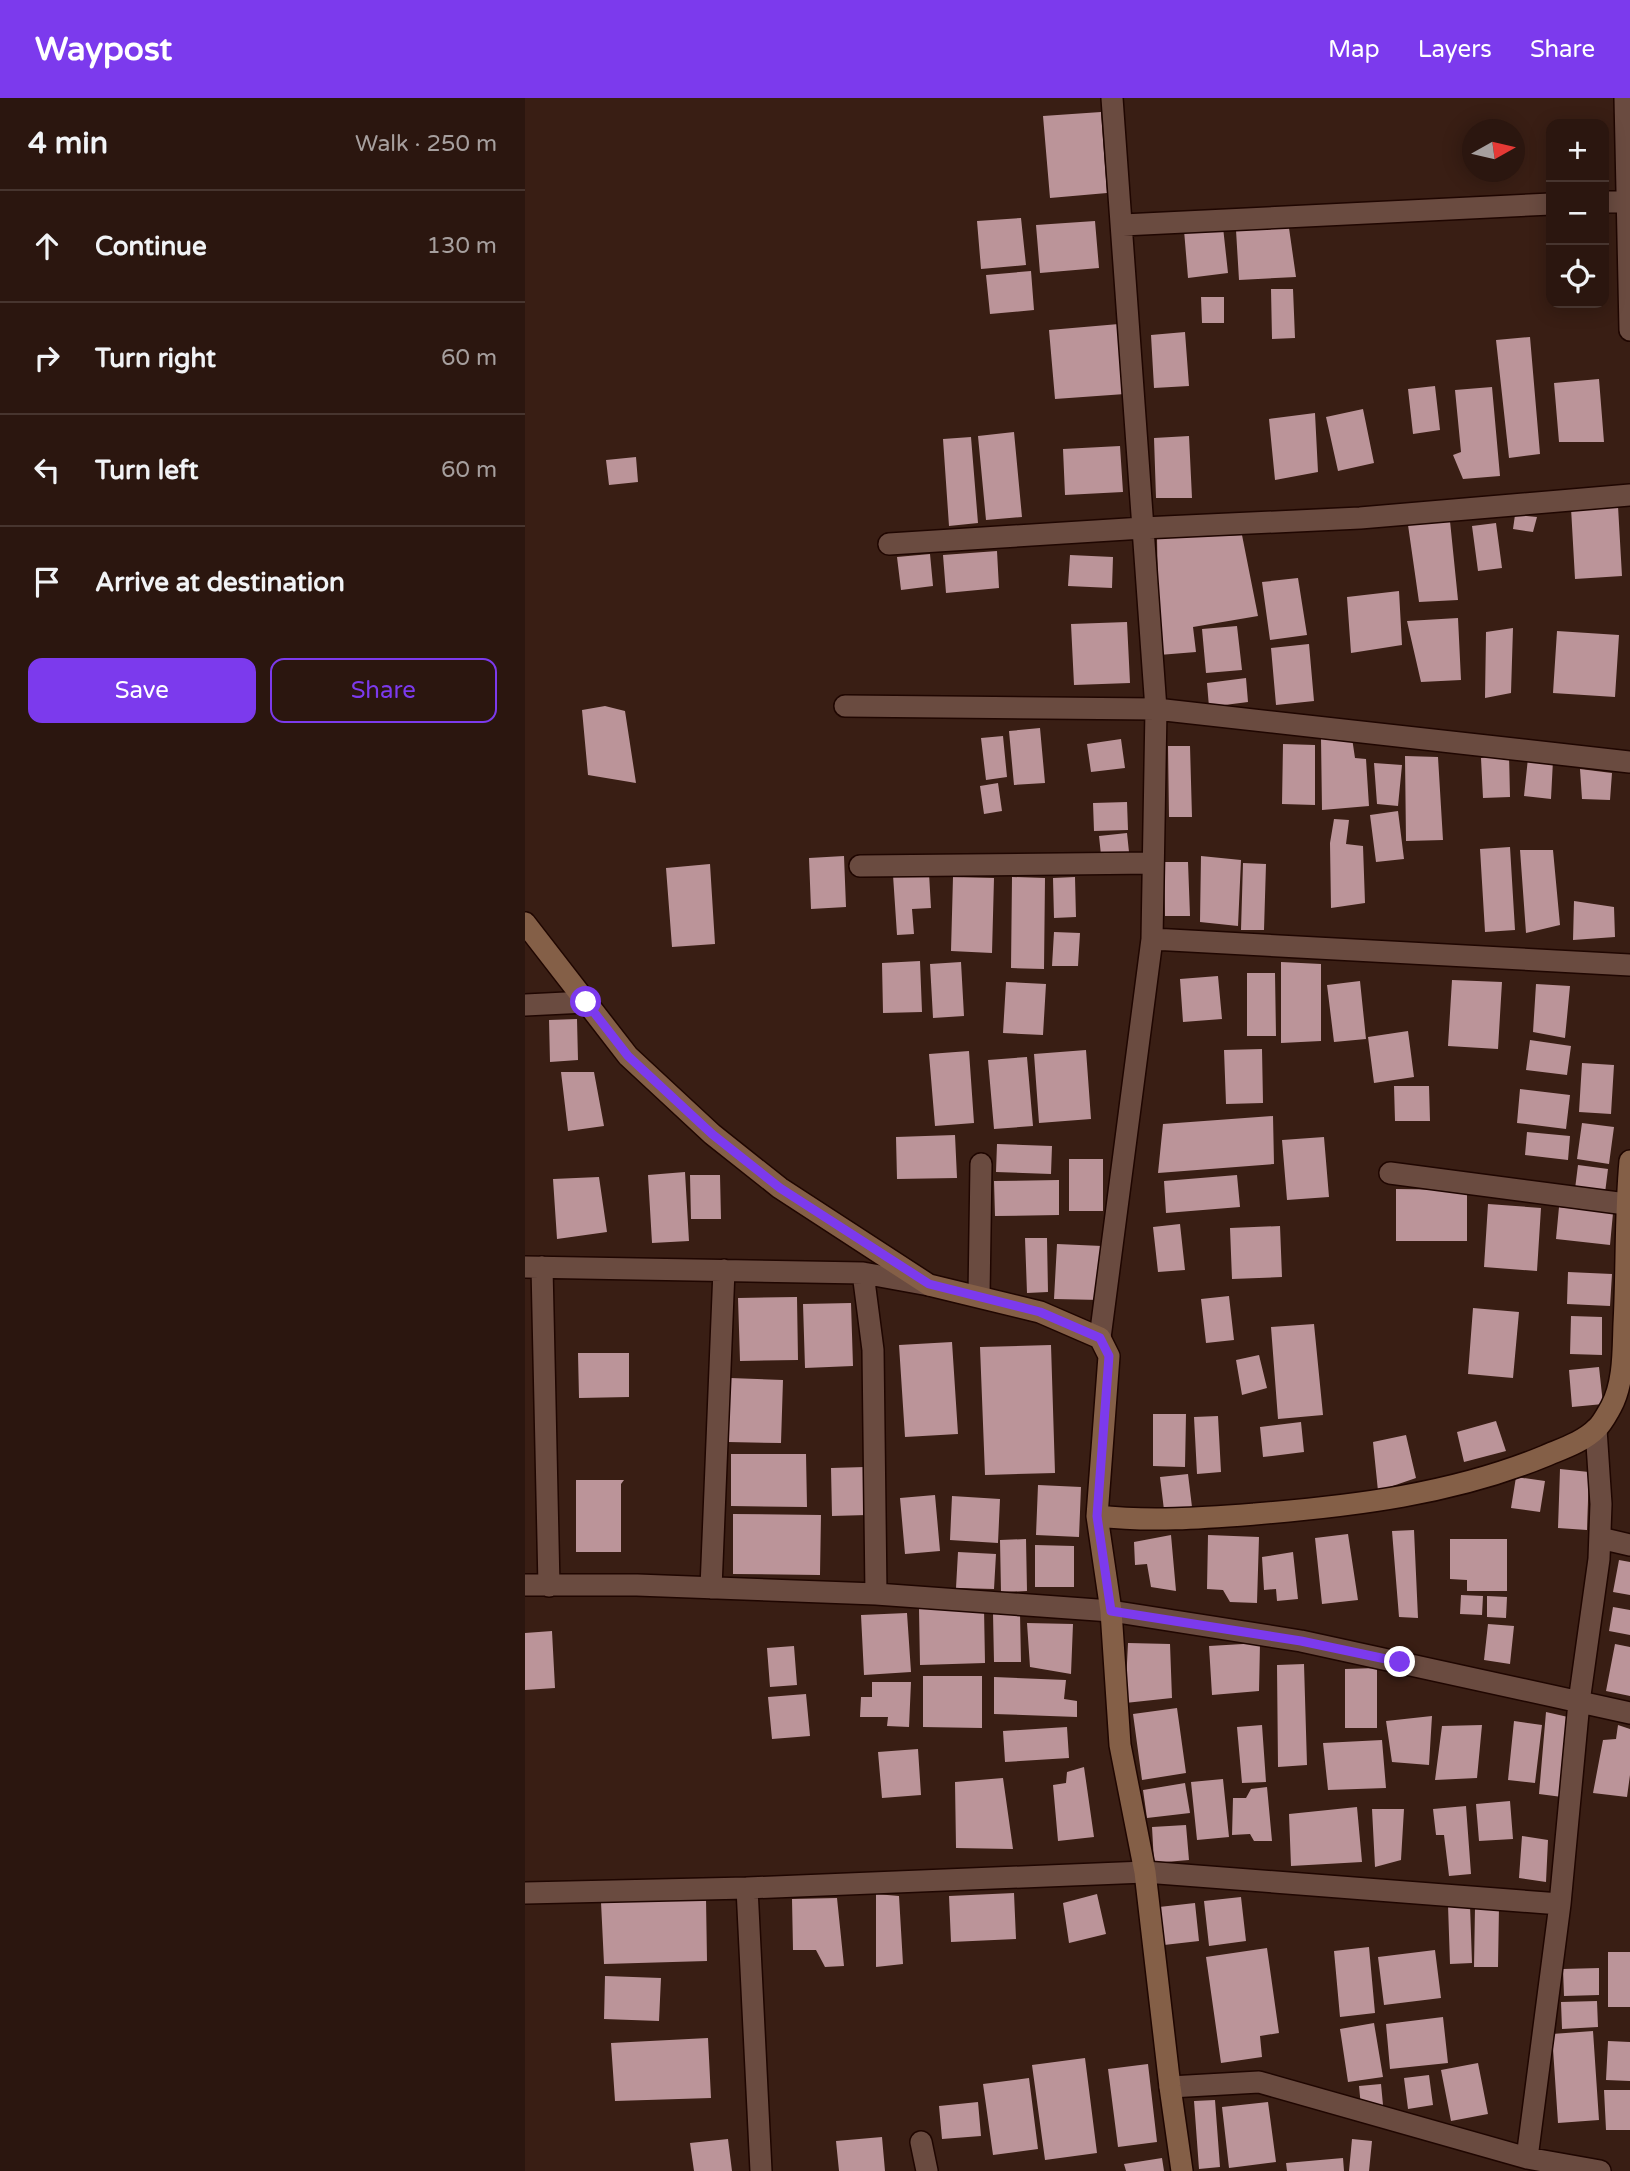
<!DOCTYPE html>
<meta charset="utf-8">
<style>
:root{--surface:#2b160f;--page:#37231d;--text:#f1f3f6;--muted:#a69f9e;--line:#47352f;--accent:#7c3aed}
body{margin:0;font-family:"Varela Round",sans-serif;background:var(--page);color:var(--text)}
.controls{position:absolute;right:21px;top:21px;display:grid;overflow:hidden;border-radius:14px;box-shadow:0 4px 18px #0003}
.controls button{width:63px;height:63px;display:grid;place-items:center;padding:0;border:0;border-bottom:2px solid var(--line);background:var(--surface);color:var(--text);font:35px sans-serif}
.compass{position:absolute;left:937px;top:21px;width:63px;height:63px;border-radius:50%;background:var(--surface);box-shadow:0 4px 18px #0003;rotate:82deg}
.stop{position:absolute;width:21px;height:21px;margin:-16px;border:5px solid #7c3aed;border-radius:50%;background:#fff}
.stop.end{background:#7c3aed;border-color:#fff;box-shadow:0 2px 7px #0008}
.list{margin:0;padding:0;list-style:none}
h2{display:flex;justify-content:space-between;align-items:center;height:91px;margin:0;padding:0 28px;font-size:30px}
h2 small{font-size:23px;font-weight:400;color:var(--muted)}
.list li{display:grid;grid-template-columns:46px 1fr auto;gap:21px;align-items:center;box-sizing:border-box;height:112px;padding:0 28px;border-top:2px solid var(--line)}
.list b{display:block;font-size:26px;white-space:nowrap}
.list em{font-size:23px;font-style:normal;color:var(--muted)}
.actions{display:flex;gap:14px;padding:21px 28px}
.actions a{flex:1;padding:16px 0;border:2px solid var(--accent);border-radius:14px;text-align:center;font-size:24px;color:var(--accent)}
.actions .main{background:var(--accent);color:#fff}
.icon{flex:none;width:38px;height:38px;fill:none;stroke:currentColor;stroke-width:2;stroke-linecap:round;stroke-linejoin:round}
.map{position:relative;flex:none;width:1105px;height:2073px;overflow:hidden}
header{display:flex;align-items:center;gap:42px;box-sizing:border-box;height:98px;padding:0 35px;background:var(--accent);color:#fff}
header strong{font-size:33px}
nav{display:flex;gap:38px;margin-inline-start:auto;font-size:24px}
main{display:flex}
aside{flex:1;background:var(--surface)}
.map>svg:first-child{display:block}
.building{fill:#bb9499}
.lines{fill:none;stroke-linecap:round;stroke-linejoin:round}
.street-casing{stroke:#1f0601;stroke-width:24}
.secondary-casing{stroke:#1f0601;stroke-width:24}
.street{stroke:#6a4b40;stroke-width:21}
.secondary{stroke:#845f47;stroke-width:21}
.route{stroke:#7c3aed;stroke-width:9}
</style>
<header>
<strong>Waypost</strong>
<nav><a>Map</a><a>Layers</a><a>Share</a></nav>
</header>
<main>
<aside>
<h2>4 min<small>Walk · 250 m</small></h2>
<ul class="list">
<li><svg class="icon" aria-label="ahead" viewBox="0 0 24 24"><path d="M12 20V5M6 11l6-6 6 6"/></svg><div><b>Continue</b></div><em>130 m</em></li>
<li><svg class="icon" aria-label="right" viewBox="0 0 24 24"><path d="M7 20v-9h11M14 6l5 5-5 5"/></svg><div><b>Turn right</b></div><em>60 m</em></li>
<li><svg class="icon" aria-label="left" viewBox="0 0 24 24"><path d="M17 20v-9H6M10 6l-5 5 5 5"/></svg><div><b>Turn left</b></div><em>60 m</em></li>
<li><svg class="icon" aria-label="arrive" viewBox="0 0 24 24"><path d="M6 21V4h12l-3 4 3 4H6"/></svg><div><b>Arrive at destination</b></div></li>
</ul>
<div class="actions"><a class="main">Save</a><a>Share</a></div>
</aside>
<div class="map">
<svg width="1105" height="2073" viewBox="0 0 1105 2073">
<rect width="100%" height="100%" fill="#391e14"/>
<path class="building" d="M576 14 582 95 525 100 518 18Z
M496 120 501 167 456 171 452 123Z
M570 123 574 170 515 175 511 127Z
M698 129 703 175 663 180 659 132Z
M764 130 771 179 714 182 711 132Z
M506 173 509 212 465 216 461 177Z
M746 191H768L770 240 747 241Z
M676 199H699V225H677Z
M594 226 600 296 530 301 524 232Z
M660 234 664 288 629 290 626 237Z
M1005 239 1015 356 984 360 971 242Z
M1074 281 1079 344H1034L1029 285Z
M910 288 915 332 888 336 883 291Z
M967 289 975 378 938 381 928 357 936 354 930 292Z
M838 311 849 365 813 373 801 319Z
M790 315 793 374 750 382 744 321Z
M489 334 497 419 461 422 453 338Z
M664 338 667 400H631L629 340Z
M446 339 453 425 424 428 418 341Z
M595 348 598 394 540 397 538 351Z
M111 359 113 384 84 387 81 362Z
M1093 408 1097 478 1050 481 1046 410Z
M990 417 1012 419 1008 434 988 431Z
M925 423 933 502 894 504 883 427Z
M971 425 977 470 953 473 947 428Z
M717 437 733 518 668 529 671 554 634 557 632 440Z
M472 453 474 490 421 495 418 457Z
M405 456 408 488 376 492 372 459Z
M545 457 588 459 587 490 543 488Z
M773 480 782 537 745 542 737 484Z
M874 493 877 547 826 555 822 499Z
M933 520 936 582 896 584 882 523Z
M602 524 605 585 549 587 546 526Z
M712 528 717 572 681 575 677 531Z
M988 530 986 595 960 600 961 534Z
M1032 533 1094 537 1090 599 1028 595Z
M784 546 789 603 751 607 746 550Z
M721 580 723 604 684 609 682 585Z
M80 608 100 613 111 685 63 677 57 612Z
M515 630 520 685 489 687 484 633Z
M478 638 482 679 461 682 456 640Z
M796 640H827L830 660 841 661 844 708 797 712Z
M596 641 600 670 566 674 562 646Z
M758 646 790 647V707L757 706Z
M643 648H665L667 719H644Z
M984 656 985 699 958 700 956 660Z
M880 658 913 659 918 742 881 743Z
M1003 660 1028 662 1026 701 999 698Z
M849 665 877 667 873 708 852 706Z
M1055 671 1087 675 1085 702 1057 701Z
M473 685 477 713 459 716 455 688Z
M602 704 603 732 569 733 568 705Z
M873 713 879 761 851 764 845 717Z
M809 721 824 722 821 746 838 748 840 805 806 810 805 745Z
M602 735 604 754 576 757 574 738Z
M985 749 990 832 960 834 955 751Z
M995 752H1028L1035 827 1001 835Z
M319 758 321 809 286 811 284 760Z
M676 758 716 762 713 828 675 824Z
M639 764H663L665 818H640Z
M718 765 741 766 739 832H716Z
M185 766 190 846 147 849 141 770Z
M404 775 406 810 387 811 389 836 372 837 368 777Z
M428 779 469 780 467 855 426 853Z
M487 779 520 780 519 871 486 870Z
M550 779 551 819 529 820 528 780Z
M1049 803 1089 809 1090 839 1048 842Z
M529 834 555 835 553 868H527Z
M395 863 397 914 358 915 357 865Z
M436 864 439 918 408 920 405 866Z
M756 864 796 866V943L756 945Z
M722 875H750L751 938H722Z
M693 878 697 921 658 924 655 881Z
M927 882 977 884 973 951 923 948Z
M835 883 841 941 809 944 802 887Z
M481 884 521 886 518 937 478 935Z
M1011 886 1045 888 1040 940 1008 934Z
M52 921 53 962 25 964 24 922Z
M883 933 889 979 849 985 843 939Z
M1005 942 1046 948 1042 977 1001 972Z
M737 951 738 1005 701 1006 699 952Z
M561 952 566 1021 514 1025 509 956Z
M444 953 449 1025 410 1028 404 956Z
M502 959 508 1028 469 1031 463 962Z
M1057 965 1089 967 1086 1016 1054 1014Z
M36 974H69L79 1028 43 1033Z
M869 988H904L905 1023H870Z
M995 991 1045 997 1041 1031 992 1025Z
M748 1018 749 1066 633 1075 638 1026Z
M1057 1025 1089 1029 1084 1066 1052 1061Z
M1002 1034 1045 1038 1043 1062 1000 1057Z
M430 1037 432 1080 372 1081 371 1039Z
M799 1039 804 1099 762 1102 757 1042Z
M472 1046 527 1048 526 1076 471 1074Z
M544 1061H578V1113H544Z
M1053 1067 1083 1071 1080 1095 1050 1091Z
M160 1074 164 1143 127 1145 123 1077Z
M165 1077H195L196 1121H166Z
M712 1077 715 1109 641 1115 639 1083Z
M74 1079 82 1134 32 1141 28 1081Z
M534 1082V1117L470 1118 469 1083Z
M871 1091 942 1092V1143H871Z
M963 1106 1016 1110 1012 1173 959 1169Z
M1034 1109 1088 1115 1085 1147 1031 1141Z
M655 1126 660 1172 633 1174 628 1129Z
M755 1128 757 1179 707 1181 705 1130Z
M500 1140H522L523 1194 502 1195Z
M532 1146 577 1148 575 1202 529 1201Z
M1043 1174 1087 1176 1085 1208 1042 1206Z
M704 1198 709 1242 681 1245 676 1201Z
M272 1199 273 1262 215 1263 213 1200Z
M326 1205 328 1268 280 1270 278 1206Z
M948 1210 994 1214 988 1280 943 1276Z
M1046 1218 1077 1219V1257L1045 1256Z
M789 1226 798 1317 753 1321 746 1229Z
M427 1244 433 1336 380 1339 374 1247Z
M526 1247 530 1375 460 1377 455 1249Z
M53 1255H104V1299L54 1300Z
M734 1257 742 1290 717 1297 711 1262Z
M1074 1269 1078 1306 1047 1309 1044 1272Z
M205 1280 258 1282 256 1345 203 1344Z
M628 1316H661L660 1369 628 1368Z
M693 1318 696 1374 672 1376 669 1319Z
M971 1323 981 1353 939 1364 932 1334Z
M776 1324 779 1354 738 1359 735 1329Z
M881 1337 891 1380 853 1393 848 1344Z
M206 1356H281L282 1409 206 1408Z
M340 1369 342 1417 307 1418 306 1370Z
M1035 1371 1064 1374 1062 1432 1033 1430Z
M663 1376 667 1409 639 1412 635 1379Z
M991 1379 1020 1383 1015 1414 986 1410Z
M51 1382H99L96 1386V1454H51Z
M513 1387 556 1389 554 1439 511 1437Z
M410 1397 415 1453 380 1456 375 1400Z
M427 1398 475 1401 473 1445 425 1442Z
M208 1416 296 1417 295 1477 208 1476Z
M889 1432 893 1520 874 1519 867 1433Z
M823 1436 833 1502 797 1506 790 1440Z
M646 1437 651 1493 626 1489 622 1466 610 1467 609 1444Z
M683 1437 734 1439 732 1505 705 1504 698 1492 682 1491Z
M501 1441 502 1493 476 1494 475 1442Z
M925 1441H982V1493H942V1482L925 1481Z
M510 1447 549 1448V1489H510Z
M433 1454 471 1456 469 1491 431 1490Z
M768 1454 773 1501 752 1503 751 1491 739 1492 737 1459Z
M1094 1462 1105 1464V1497L1088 1494Z
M936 1497 958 1498 957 1517 935 1516Z
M962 1498 982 1499 981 1520 962 1519Z
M1088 1509 1105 1512V1537L1084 1533Z
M459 1510 460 1565 395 1567 394 1511Z
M382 1515 386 1574 339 1577 336 1517Z
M468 1515H495L496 1564H469Z
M502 1525 548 1526 546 1576 505 1569Z
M963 1526 989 1528 985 1566 959 1562Z
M27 1533 30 1590 0 1592V1535Z
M603 1545 645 1546 647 1600 600 1605Z
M735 1545 734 1593 687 1597 684 1548Z
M1090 1546 1105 1549V1598L1081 1593Z
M269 1548 272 1587 245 1589 242 1550Z
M779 1566 782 1667 753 1669 752 1567Z
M852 1570V1630H820V1571Z
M398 1578H457V1630L398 1629Z
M469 1579 541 1582 539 1601 552 1603V1619L469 1616Z
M347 1584H386L384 1629 362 1628 363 1619H335L336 1599H347Z
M281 1596 285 1638 247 1641 243 1599Z
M652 1610 661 1675 617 1682 608 1616Z
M1021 1614 1043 1619 1037 1699 1014 1696Z
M907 1618 904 1667 867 1664 861 1623Z
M989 1623 1017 1627 1010 1685 983 1682Z
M737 1627 741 1684 717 1685 712 1629Z
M957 1627 952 1680 910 1682 917 1628Z
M1093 1627 1105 1631V1677L1102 1699 1068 1695 1078 1642 1091 1641Z
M542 1629 544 1660 480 1664 478 1633Z
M857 1642 861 1690 803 1692 798 1645Z
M393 1651 396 1697 357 1700 353 1654Z
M559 1669 569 1739 533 1743 528 1687 541 1685 542 1674Z
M478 1680 488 1751 431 1750 430 1684Z
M698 1681 704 1739 672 1742 666 1684Z
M660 1685 665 1715 622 1720 618 1692Z
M742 1689 747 1743H729L725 1736 707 1737 708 1700H721L726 1691Z
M985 1703 988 1741 954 1743 951 1706Z
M941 1708 946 1776 924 1778 919 1737H911L908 1711Z
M832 1709 837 1764 766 1768 764 1716Z
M847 1711H879L876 1762 850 1769Z
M661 1727 664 1762 629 1765 627 1729Z
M997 1738 1023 1742 1021 1784 994 1780Z
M489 1795 491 1841 426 1844 424 1798Z
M351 1796 374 1798 378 1866 351 1869Z
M572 1796 581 1836 544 1845 538 1805Z
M716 1799 721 1843 684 1848 679 1803Z
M181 1800 182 1863 79 1866 76 1804Z
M312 1800 319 1868 300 1869 291 1852H268L267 1801Z
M670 1805 674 1843 639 1847 634 1809Z
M923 1807H945L947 1865 925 1866Z
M950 1809H974L973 1869H949Z
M844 1849 850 1915 815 1919 809 1853Z
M742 1850 754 1935 735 1938 737 1959 696 1965 681 1859Z
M910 1852 916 1900 859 1907 853 1859Z
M1083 1854H1105V1909H1083Z
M1074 1870V1897L1039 1898 1038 1871Z
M80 1878 136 1880 134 1923 79 1921Z
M1072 1903 1073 1929 1037 1931 1036 1904Z
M918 1919 923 1965 865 1971 861 1926Z
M849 1925 858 1979 823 1984 815 1931Z
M1068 1933 1074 2022 1033 2025 1027 1936Z
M183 1940 186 2000 90 2003 86 1945Z
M1083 1943 1105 1944V1983L1081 1982Z
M560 1960 572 2055 520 2062 507 1967Z
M953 1965 963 2016 926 2023 916 1972Z
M623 1966 632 2044 593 2049 583 1971Z
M904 1977 908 2007 883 2011 879 1980Z
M504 1980 513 2051 468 2057 458 1986Z
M856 1986 858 2007 836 2009 834 1988Z
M1079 1992H1105V2032H1081Z
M690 2002 695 2069 674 2071 669 2003Z
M453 2004 456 2038 417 2041 414 2008Z
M743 2004 751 2064 704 2070 697 2009Z
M357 2039 360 2073H314L311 2043Z
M203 2041 207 2073H169L165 2045Z
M827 2041 847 2043 844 2073H824Z
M637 2060 639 2073H601L599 2066Z
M818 2060 819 2073H762L761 2065Z"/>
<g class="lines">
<defs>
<path id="street" d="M1100 0 1105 232
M1079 104 1105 103
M598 127 1026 106
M364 446 618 430 835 420 1105 397
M320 608 631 611 1105 664
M335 768 628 765
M627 841 1105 867
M0 907 61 904
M865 1075 1101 1106
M0 1169 338 1175 404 1187
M17 1169 24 1488
M338 1175 348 1252 351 1496
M454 1198 456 1066
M575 1240 627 841 631 611 587 0
M1075 1440 1105 1447
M0 1487H112L351 1496 586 1513 776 1543 1105 1615
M186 1490 199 1172
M222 1790 236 2073
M0 1795 222 1790 620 1774 1035 1806
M645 1989 734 1984 1002 2060 1075 2073
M396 2044 402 2073
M1002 2060 1035 1806 1054 1604 1074 1461 1076 1406 1071 1331"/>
<path id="secondary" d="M0 825 103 958 187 1036 255 1090 404 1187 515 1214 575 1240 584 1258 572 1418 586 1513 595 1647 620 1774 645 1989 657 2073
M572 1418C626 1424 677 1420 730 1416 829 1408 928 1396 1020 1358 1036 1351 1058 1344 1071 1331 1077 1326 1082 1316 1086 1309 1099 1285 1098 1253 1099 1226 1102 1172 1100 1117 1105 1063"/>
</defs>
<use href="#street" class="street-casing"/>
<use href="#secondary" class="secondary-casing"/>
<use href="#street" class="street"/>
<use href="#secondary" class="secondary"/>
</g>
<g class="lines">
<path class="route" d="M61 904 103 958 187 1036 255 1090 404 1186 515 1214 575 1240 584 1258 572 1418 586 1513 776 1543 875 1564"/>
</g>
</svg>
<div class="controls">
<button>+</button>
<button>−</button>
<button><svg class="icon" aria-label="locate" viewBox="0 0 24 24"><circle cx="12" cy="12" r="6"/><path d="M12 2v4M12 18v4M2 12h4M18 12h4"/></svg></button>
</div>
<svg class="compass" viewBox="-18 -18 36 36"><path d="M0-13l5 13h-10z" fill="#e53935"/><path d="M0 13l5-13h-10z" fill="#a69f9e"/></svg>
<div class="stop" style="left:61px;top:904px"></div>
<div class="stop end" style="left:875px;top:1564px"></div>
</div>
</main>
